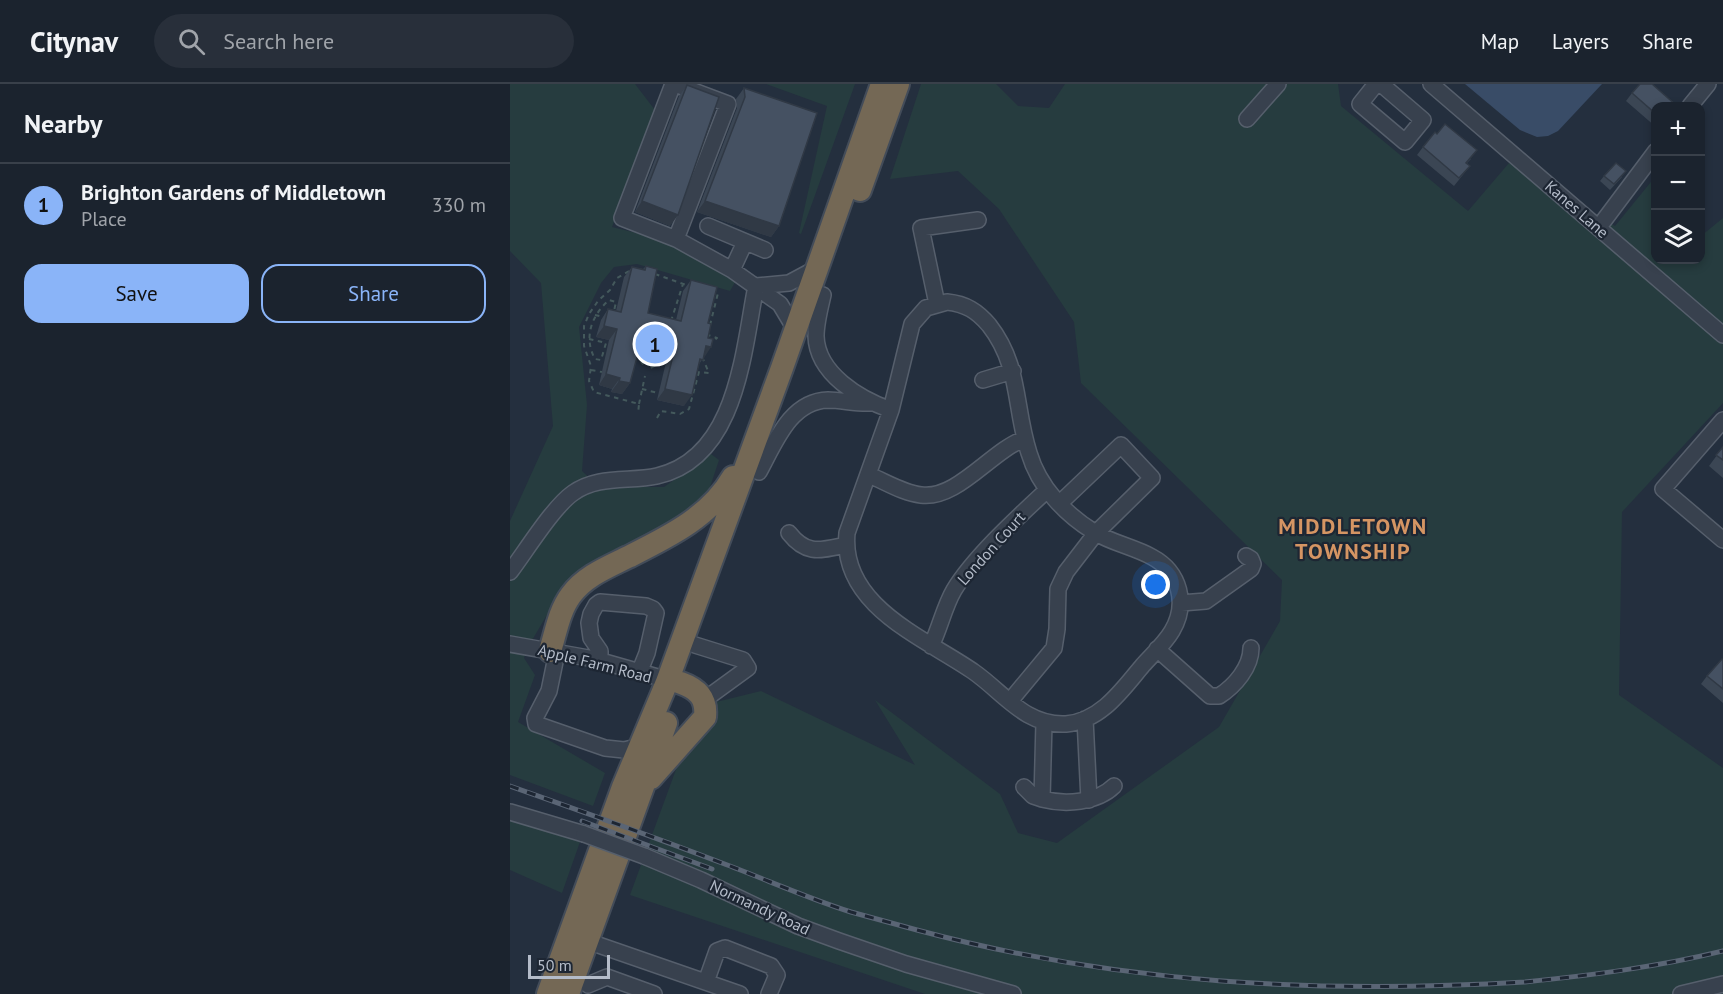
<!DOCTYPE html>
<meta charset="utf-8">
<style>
:root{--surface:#1b232e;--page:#282f3a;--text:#f1f3f6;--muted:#a0a4aa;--line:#39404a;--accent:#8ab4f8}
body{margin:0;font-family:"PT Sans",sans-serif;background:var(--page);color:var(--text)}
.controls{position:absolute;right:18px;top:18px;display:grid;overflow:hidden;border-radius:12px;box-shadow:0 3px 9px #0003}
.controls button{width:54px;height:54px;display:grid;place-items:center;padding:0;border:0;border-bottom:2px solid var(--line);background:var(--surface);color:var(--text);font:30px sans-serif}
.scale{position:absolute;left:18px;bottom:15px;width:82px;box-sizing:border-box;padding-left:6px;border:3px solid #b4bcc9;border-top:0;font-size:16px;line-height:21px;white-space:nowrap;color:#b4bcc9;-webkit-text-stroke:4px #1d2633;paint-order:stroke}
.you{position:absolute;left:646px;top:501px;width:21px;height:21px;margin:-15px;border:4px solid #fff;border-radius:50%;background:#1a73e8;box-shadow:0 0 0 9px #1a73e833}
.badge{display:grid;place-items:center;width:39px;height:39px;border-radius:50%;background:var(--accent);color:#111;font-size:20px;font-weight:700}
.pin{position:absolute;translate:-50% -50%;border:3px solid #fff;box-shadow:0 2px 6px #0006}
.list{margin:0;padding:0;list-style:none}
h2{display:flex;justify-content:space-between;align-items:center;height:78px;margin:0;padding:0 24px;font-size:26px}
h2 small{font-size:20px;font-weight:400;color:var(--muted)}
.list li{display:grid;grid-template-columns:39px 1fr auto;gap:18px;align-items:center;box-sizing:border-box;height:84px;padding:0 24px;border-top:2px solid var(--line)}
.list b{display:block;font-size:22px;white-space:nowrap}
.list p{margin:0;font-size:20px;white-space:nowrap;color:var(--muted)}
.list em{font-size:20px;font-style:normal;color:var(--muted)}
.actions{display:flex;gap:12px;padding:18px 24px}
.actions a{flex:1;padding:14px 0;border:2px solid var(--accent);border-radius:18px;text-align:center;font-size:21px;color:var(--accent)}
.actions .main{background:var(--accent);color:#111}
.icon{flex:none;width:33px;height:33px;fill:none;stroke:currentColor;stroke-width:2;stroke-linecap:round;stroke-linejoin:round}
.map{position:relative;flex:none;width:1213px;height:910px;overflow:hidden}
header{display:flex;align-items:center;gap:36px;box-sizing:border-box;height:84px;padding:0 30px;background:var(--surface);border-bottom:2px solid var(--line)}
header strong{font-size:28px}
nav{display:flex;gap:33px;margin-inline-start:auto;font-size:21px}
.search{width:420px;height:54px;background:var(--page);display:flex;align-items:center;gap:15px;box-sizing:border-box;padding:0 21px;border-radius:33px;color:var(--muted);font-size:22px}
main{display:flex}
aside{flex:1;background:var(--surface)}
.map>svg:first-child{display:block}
.green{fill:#263c3f}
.water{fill:#394c67}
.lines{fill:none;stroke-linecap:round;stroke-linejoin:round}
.minor-casing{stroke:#565f6c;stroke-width:18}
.highway-casing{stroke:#434c59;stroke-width:26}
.path{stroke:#44595c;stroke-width:2;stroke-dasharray:4.5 4.5;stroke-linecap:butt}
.minor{stroke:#38414e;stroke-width:15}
.highway{stroke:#746855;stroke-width:22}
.rail-casing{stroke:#5a6575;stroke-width:5}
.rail{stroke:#1d2633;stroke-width:3;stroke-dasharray:9;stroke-linecap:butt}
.minor-bridge-casing{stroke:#565f6c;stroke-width:18;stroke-linecap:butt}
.minor-bridge{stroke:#38414e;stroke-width:15}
.wall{fill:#3b4654}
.shaded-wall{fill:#303945}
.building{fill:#455162;stroke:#303945;stroke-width:1.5}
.labels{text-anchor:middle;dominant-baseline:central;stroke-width:4.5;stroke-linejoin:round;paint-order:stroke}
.street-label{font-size:16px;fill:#b4bcc9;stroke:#1d2633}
.district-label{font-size:22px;font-weight:bold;letter-spacing:1.5px;fill:#d59563;stroke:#1d2633}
</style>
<header>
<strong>Citynav</strong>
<div class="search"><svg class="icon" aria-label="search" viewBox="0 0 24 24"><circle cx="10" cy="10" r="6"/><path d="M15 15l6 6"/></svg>Search here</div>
<nav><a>Map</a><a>Layers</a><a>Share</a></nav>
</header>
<main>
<aside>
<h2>Nearby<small></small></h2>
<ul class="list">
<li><span class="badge">1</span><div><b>Brighton Gardens of Middletown</b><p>Place</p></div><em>330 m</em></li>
</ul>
<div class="actions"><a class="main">Save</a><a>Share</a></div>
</aside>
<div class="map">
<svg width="1213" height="910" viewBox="0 0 1213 910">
<rect width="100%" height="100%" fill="#242f3e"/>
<path class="green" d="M0 0H125L145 26 102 143 151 155 227 195 220 207 127 180 104 183 91 199 69 243 77 321 72 387 89 403H154L201 370 209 376 196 415 44 519 18 563 14 574 25 591 8 638 95 689 83 722 0 691V437L43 342 31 199 0 167Z
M256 0H345L291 150 289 149 317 22Z
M411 0H486L508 22 539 24 555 0H828L831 22 958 127 999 79 1105 142 1145 93 1146 176H1190L1191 152 1213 134V319L1112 428 1109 611 1213 684V910H415L120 811 186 631 202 619 251 607 405 681 365 616 490 710 508 749 547 759 709 643 770 537 772 496 571 299 564 238 489 125 448 87 380 95Z
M0 733 71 755 52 809 0 786Z"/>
<path class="water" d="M955 0H1092L1048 47 1038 52 1027 53 1010 46Z"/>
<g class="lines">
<defs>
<path id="minor" d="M163 0 112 134 166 155 222 186 270 220 285 245
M165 0 218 20 166 155
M866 0 850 20 895 58 913 36 871 0
M921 0 1213 251
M1180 22 1198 0
M737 35 768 0
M198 142 255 166
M1089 143 1146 67
M222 186 235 158
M246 202 279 199 307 184
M313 211C310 224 306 239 306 252 307 290 350 315 381 326
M437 218C456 220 467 227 479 241 511 282 504 323 519 369 529 403 555 430 584 448 602 459 624 463 642 473 670 488 678 520 662 547 655 559 643 570 633 581 612 606 591 637 556 640 515 642 494 609 464 588 415 554 330 522 337 449L381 326 402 240 416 224Z
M427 220 411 144 468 136
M473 296 503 287
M1213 336 1153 405 1213 456
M249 388C265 359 280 317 318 316 332 316 346 320 361 319
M359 391C376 398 393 409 411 411 447 416 481 367 514 355
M279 449C297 472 311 466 336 461
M0 488C16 467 43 423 63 409 88 391 119 398 147 392 227 374 233 268 246 202
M671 519 696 517 741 485 743 480 741 475 736 472
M0 560 84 575 165 598
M185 561 233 576 238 584 194 616
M421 562C430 544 434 523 444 506 464 473 508 433 537 406
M647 565 700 612H709C725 602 741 583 741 564
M47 568 39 607 25 634 26 640 95 664 114 666 131 662
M90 577V567L81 554 79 539 81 530 86 521 90 518 136 522 143 525 146 529 137 569 129 589
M500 617 544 564 547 545 548 505 556 488 586 449 642 394 611 361 550 419
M575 635 579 716
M534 638 532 715C555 721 587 719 604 702
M514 703 523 712 532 715
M0 728 74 750
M134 772 191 796 288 842 329 857 396 880 503 910
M77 857 230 910
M196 898 207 867 215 864 261 882 267 891 259 910
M78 901 97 893 144 910
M1171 910 1213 900"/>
<path id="highway" d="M350 106 388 0
M40 567C46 548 49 527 61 511 75 492 98 483 118 473 158 453 200 433 223 393
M141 694 195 633C197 614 188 605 171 599
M38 910 113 703 157 598 272 284 372 0
M58 910 156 639"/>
</defs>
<use href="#minor" class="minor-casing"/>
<use href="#highway" class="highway-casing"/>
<path class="path" d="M119 187 107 194 100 206 88 217 79 230 74 242V262L81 282 79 297 84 308 129 320 128 330
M145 190 179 202
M85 231 93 233
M161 237 173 200
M200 241 208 209 205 208
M198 249V251L207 254 202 258
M79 255 96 259 91 276 85 275C73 253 82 231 99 216L106 218 104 227
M126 269 134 282
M138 282 141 270
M141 284 157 274
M81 286 92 288
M132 305 148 309
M129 320 135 292
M147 334 151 327 170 330 179 325 189 288 199 289 193 275"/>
<use href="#minor" class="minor"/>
<use href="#highway" class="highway"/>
<defs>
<path id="rail" d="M0 702C71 727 142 752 212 779 255 795 297 814 341 828 363 834 385 840 407 846 609 900 807 910 1015 898 1082 891 1148 883 1213 867
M72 737 202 785"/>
</defs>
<use href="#rail" class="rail-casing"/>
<use href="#rail" class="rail"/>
<defs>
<path id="minor-bridge" d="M74 750 134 772"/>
</defs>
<use href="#minor-bridge" class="minor-bridge-casing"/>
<use href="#minor-bridge" class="minor-bridge"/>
</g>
<path class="wall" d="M177 1 160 142 125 128 169 12Z
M234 4 269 142 261 153 187 128 227 24 226 15Z
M1122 9 1146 22V43L1116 17Z
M913 63 961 75 957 79 960 82 944 102 907 71Z
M1094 92 1112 93 1100 106 1090 97Z
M136 182 138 229 166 236 173 207 181 196 198 239 193 274 188 282 174 322 147 316 157 274 129 267 120 299 112 310 101 308 102 305 89 301 99 256 86 253 91 236 98 225 106 227 114 193 122 183 133 185Z
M1213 363V394L1199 382Z
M1213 576V619L1191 600 1197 592Z"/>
<path class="shaded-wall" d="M132 117 168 131 160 142 125 128Z
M195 117 269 142 261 153 187 128Z
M94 242 107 245 99 256 86 253Z
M132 255 165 263 157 274 125 266Z
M196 262 201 263 194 274Z
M96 290 110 294 102 305 89 301Z
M109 297 120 299 112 310 101 308Z
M155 305 182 311 174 322 147 316Z"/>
<path class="building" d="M1130 0H1142L1167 22H1146V30L1122 9Z
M177 1 209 13 168 131 132 117Z
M234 4 307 29 269 142 195 117 235 13Z
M935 40 967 66 956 79 960 82 949 94 913 63 925 48 927 50Z
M1106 79 1116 87 1104 100 1094 92Z
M136 182 147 185 138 229 171 237 181 196 207 203 198 239 201 240 198 254 203 255 201 263 196 262 193 276 190 275 182 311 155 305 165 263 132 255 120 299 109 297 110 294 96 290 107 245 94 242 98 225 111 228 122 183 135 186Z
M1213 363V376L1206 371Z
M1212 575 1213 576V605L1197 592Z"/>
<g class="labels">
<g class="street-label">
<text transform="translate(1067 125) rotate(41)">Kanes Lane</text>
<text transform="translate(481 464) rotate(-48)">London Court</text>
<text transform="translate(85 579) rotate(14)">Apple Farm Road</text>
<text transform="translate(250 823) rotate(25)">Normandy Road</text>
</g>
<g class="district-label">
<text x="843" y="442">MIDDLETOWN<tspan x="843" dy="25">TOWNSHIP</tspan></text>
</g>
</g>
</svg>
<div class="controls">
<button>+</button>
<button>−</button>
<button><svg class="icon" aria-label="layers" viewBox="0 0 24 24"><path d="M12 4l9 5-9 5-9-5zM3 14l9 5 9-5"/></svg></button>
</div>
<div class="scale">50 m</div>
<div class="you"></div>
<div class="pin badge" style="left:145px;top:260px">1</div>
</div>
</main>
